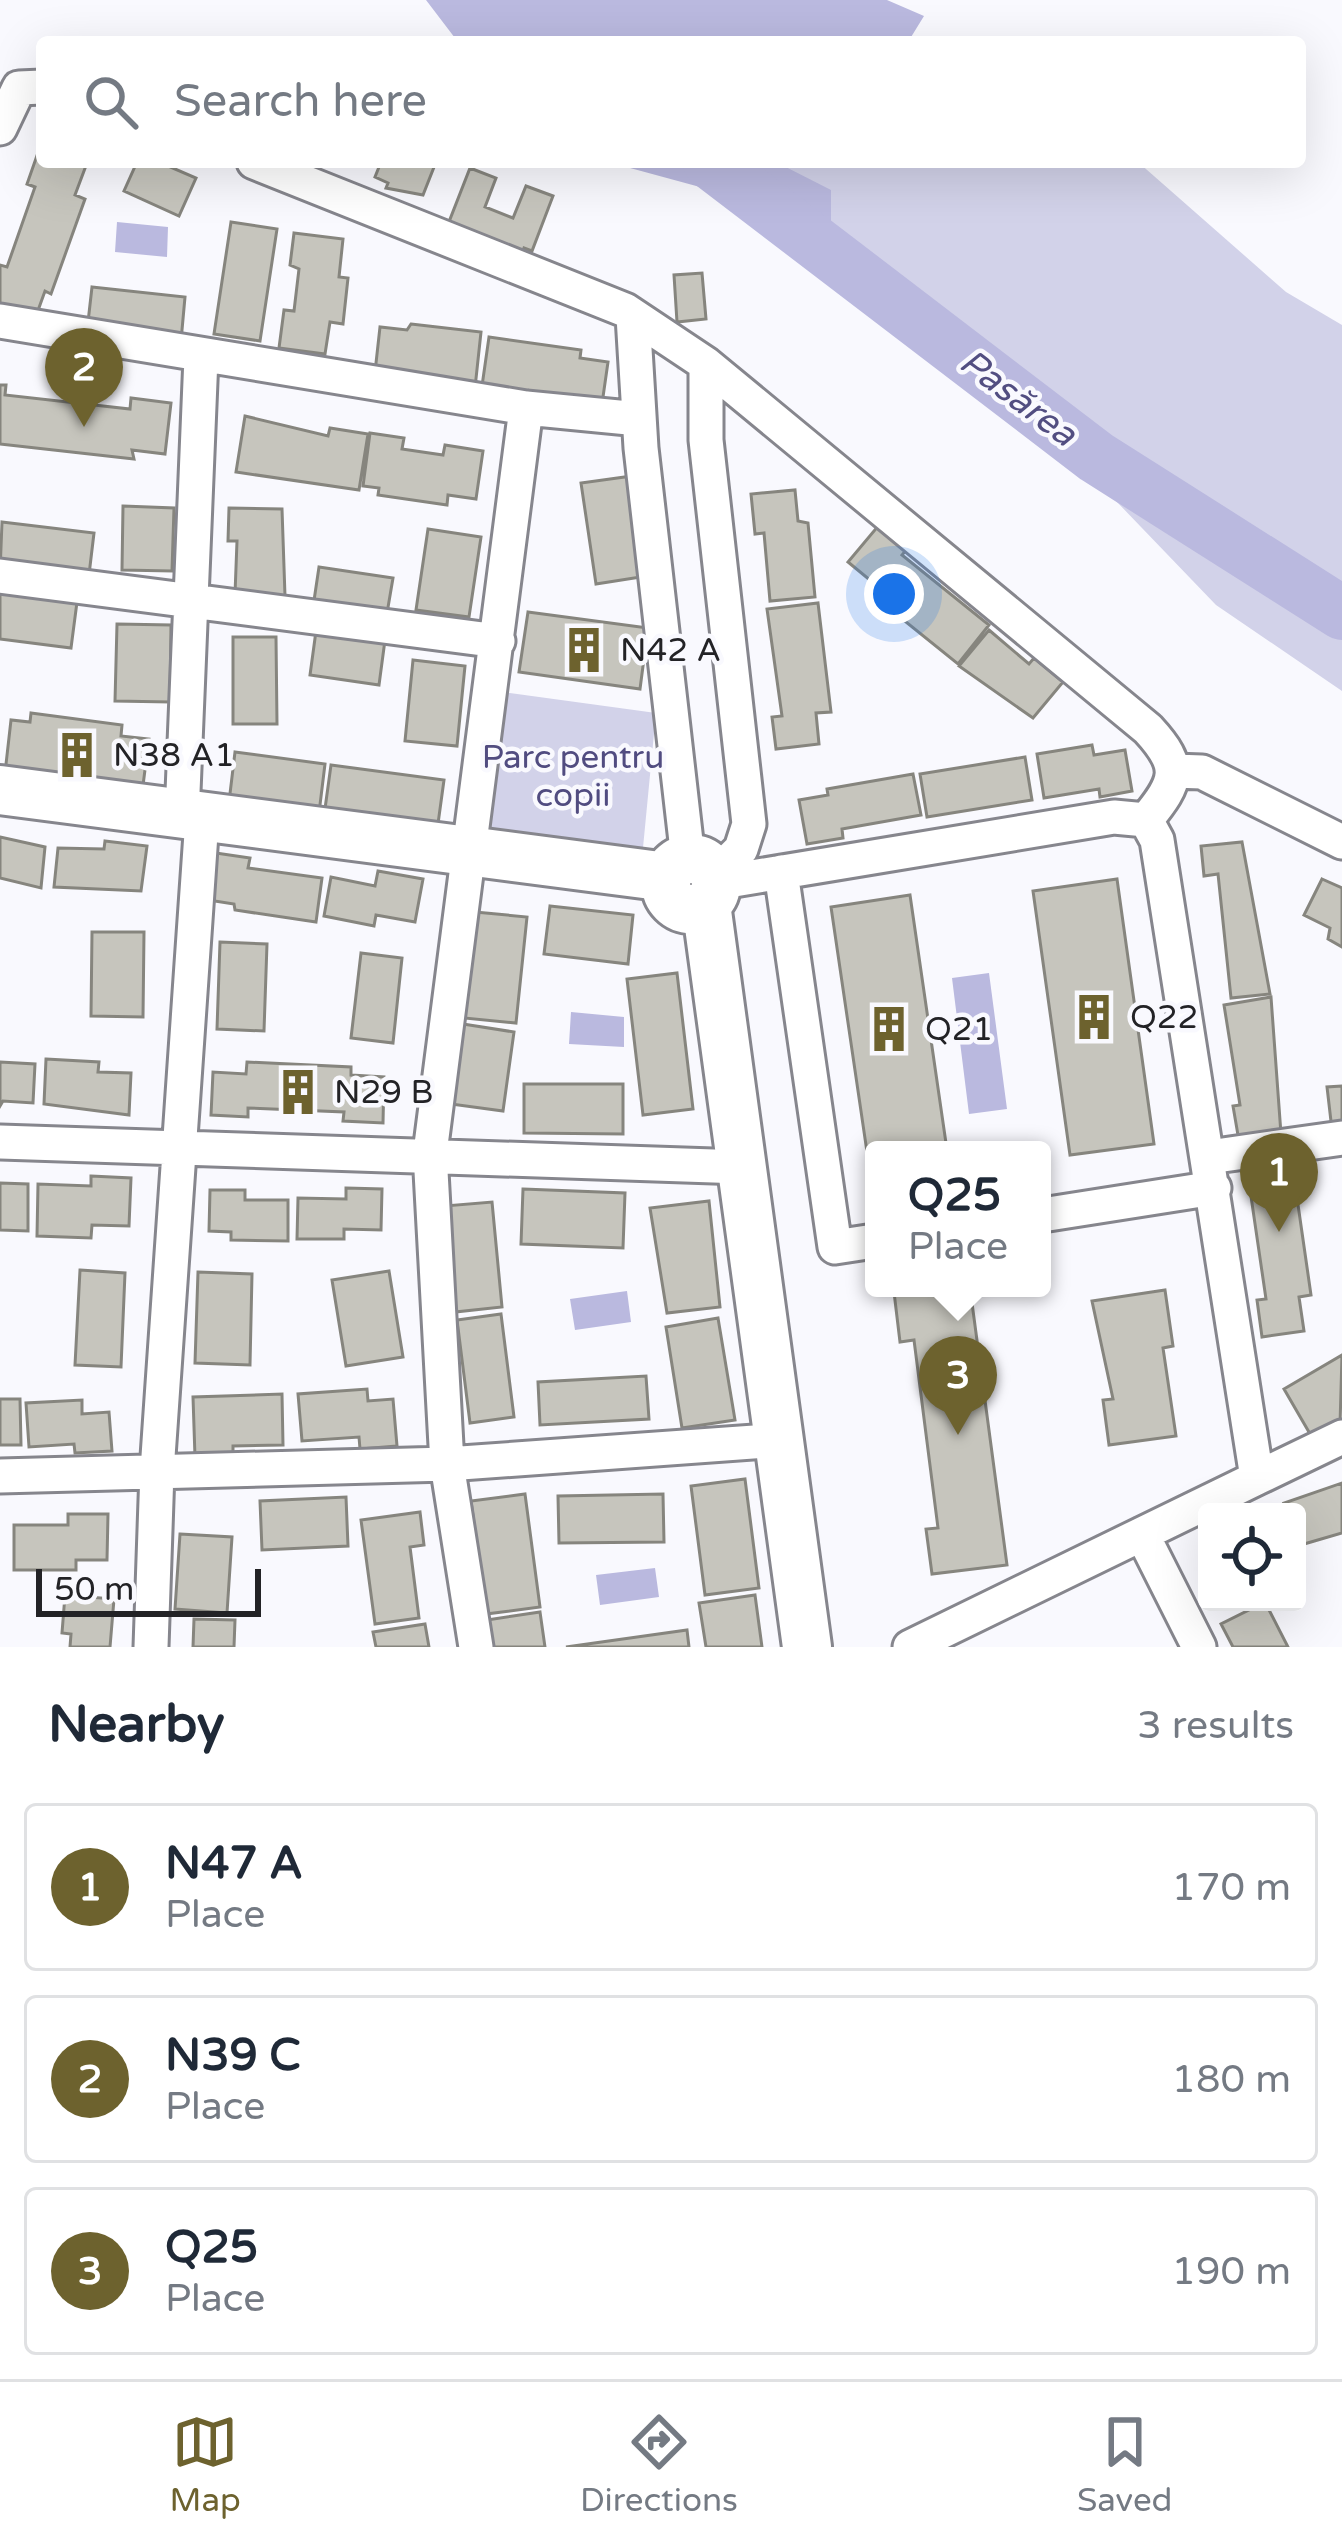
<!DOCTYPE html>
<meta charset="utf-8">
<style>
:root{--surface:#fff;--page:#f6f6f7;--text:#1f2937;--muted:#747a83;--line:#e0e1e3;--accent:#6d622e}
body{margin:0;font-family:"Varela Round",sans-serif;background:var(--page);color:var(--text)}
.controls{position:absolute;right:36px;bottom:36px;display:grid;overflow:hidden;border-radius:12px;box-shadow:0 12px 48px #0002}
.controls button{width:108px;height:108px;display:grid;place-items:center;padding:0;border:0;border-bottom:3px solid var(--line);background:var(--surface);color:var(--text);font:60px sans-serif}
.scale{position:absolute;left:36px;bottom:30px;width:225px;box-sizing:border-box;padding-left:12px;border:6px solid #232326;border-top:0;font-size:33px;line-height:42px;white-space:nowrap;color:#232326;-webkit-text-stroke:9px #f9f9fe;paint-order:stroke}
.you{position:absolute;left:894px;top:594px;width:42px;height:42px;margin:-30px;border:9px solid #fff;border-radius:50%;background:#1a73e8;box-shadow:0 0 0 18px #1a73e833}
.badge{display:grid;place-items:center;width:78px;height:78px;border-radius:50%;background:var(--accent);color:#fff;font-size:39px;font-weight:700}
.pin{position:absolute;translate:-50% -99px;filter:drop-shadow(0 3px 6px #0008)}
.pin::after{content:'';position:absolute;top:63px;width:42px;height:36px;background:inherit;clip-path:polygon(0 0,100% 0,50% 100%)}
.popup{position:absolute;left:865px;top:1141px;width:186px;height:156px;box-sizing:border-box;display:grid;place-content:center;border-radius:12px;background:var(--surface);filter:drop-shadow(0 3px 9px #0005);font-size:39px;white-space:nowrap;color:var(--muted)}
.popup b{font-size:45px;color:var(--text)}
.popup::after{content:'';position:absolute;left:50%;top:100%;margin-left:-24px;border:24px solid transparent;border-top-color:var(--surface)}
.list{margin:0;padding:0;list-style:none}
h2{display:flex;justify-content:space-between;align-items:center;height:156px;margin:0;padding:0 48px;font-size:51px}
h2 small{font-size:39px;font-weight:400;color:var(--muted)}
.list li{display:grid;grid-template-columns:78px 1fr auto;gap:36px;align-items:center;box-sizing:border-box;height:168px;margin:0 24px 24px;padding:0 24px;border:3px solid var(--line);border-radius:12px}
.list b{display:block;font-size:45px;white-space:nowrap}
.list p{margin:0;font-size:39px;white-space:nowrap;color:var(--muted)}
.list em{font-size:39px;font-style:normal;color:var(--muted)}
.icon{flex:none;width:66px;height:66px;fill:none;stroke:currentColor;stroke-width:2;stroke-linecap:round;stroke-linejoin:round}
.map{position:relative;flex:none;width:1342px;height:1647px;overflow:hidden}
.search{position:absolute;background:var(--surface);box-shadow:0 12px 48px #0002;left:36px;right:36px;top:36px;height:132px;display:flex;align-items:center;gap:30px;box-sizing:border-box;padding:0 42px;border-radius:12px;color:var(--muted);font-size:45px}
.sheet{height:732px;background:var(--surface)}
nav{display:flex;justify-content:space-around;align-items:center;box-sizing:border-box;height:168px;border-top:3px solid var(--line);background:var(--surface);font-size:33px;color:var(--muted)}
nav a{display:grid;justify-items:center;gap:6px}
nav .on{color:var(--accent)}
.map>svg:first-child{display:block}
.green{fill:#d2d2e9}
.water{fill:#bab9df}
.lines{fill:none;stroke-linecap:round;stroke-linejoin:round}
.river{stroke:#bab9df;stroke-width:54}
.building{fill:#c6c5bd;stroke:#86857e;stroke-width:3}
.street-casing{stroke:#86868d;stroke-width:39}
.secondary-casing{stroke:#86868d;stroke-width:54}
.street{stroke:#fff;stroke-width:33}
.secondary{stroke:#fff;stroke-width:48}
.labels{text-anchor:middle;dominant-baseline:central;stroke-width:9;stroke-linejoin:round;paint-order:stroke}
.poi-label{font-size:33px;fill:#232326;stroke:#f9f9fe;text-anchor:start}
.park-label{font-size:33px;fill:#514c80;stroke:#f9f9fe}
.water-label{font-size:36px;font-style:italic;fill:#524e81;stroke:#f9f9fe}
</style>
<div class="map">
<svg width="1342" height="1647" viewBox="0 0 1342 1647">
<rect width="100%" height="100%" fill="#f9f9fe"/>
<path class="green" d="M776 162H1138L1286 292 1342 325V691L1216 605 1067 450 966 383 837 283 806 246 831 231Z
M503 692 656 713 642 858 481 841Z"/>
<path class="water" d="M426 0H887L924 16 908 42H458Z
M608 162H776L831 190V231L806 246 761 230 711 190Z
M117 222 168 227 167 257 115 252Z
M989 973 1007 1109 969 1114 952 978Z
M571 1012 624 1017V1047L569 1044Z
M627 1291 631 1322 575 1330 570 1299Z
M655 1568 659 1597 600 1605 596 1575Z"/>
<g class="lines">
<path class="river" d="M710 162 1096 457 1342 613"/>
</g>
<path class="building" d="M40 147 42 162 87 163 75 195 85 199 51 294 45 291 36 316 0 303V265L7 267 35 187 27 184Z
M137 162H159L196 178 179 216 124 191Z
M381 162H436L423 195 386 188 388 183 375 177Z
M470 168 496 178 485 207 513 218 526 186 553 196 532 251 524 248 521 256 447 227Z
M231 222 277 229 260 341 214 334Z
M294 233 343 239 339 277 348 278 343 324 330 322 325 354 279 348 284 310 294 311 299 269 290 265Z
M702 273 706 319 677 322 674 275Z
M92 287 185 297 181 341 87 331Z
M411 324 481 332 475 388 374 381 380 327 407 330Z
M489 337 581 350 580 358 608 362 601 411 482 386Z
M0 385H6L5 395 130 409 131 398 171 403 165 454 132 450 134 459 0 444Z
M245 416 328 436 330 428 368 434 359 490 236 472Z
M370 433 404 438 402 449 443 455 445 445 483 451 476 499 448 495 447 505 378 495 379 488 363 486Z
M632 476 647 576 596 584 581 483Z
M795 490 798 521 808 523 815 597 770 601 764 533 755 534 751 494Z
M123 506 174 508 172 571 122 570Z
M229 508 282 509 285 596 235 594 237 541H228Z
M2 522 94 533 88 583 0 572Z
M879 525 908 548 902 555 989 625 958 664 870 593 876 585 848 562Z
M428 529 481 537 469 617 416 610Z
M319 567 393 578 385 625 312 614Z
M0 592 77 602 71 648 0 639Z
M818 603 831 712 816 713 819 744 776 749 772 717 782 716 767 609Z
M528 612 648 628 640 689 519 672Z
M117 624 171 625 170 702 115 701Z
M989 630 1029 664 1034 658 1063 682 1033 718 959 666Z
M316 631 385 640 379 685 310 675Z
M233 637H276L277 724H233Z
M413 660 465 666 457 746 405 741Z
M31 713 122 725 121 736 149 739 142 793 117 790 118 781 37 771 5 773 11 720 30 722Z
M1092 745 1094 755 1125 750 1132 791 1100 797 1099 789 1044 798 1037 754Z
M235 752 325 764 319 813 229 802Z
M1025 757 1032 800 927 817 920 774Z
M331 765 444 780 437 831 324 816Z
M913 774 921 815 842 829 843 838 807 844 799 800 828 795 827 789Z
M0 837 45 847 41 888 0 878Z
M105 841 147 846 141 891 54 887 58 848 104 849Z
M1242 842 1270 994 1231 998 1218 874 1204 876 1201 846Z
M209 852 250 858 248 868 322 878 316 922 235 910 234 904 202 899Z
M378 871 423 879 415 922 376 915 374 926 324 916 331 877 375 886Z
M1117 879 1154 1144 1070 1155 1033 891Z
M1322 879 1342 888V947L1328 939 1330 928 1304 915Z
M910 895 947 1150H874L872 1186 831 907Z
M550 906 633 915 628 964 544 954Z
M475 912 527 917 516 1023 464 1018Z
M92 932H144L143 1017 91 1016Z
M220 942 267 944 264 1031 217 1029Z
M361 953 402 958 393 1043 351 1038Z
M677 973 693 1109 643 1115 627 979Z
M1271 997 1281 1134 1239 1141 1233 1106 1240 1105 1224 1005Z
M463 1024 514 1032 503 1111 451 1104Z
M46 1059 99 1062 98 1072 131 1073 129 1115 44 1104Z
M0 1062 35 1064 33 1103 3 1101 0 1106Z
M247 1062 351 1067V1075L384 1077 383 1123 343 1121 344 1112 248 1108V1117L211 1115 213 1072 246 1074Z
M524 1084H623V1134L524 1133Z
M1342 1086V1128L1332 1130 1327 1087Z
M1292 1163 1311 1295 1299 1297 1304 1331 1262 1337 1257 1300 1266 1299 1247 1169Z
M91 1176 131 1178 129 1226 92 1225 91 1238 37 1236 38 1184 91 1186Z
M0 1183 28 1184V1231L0 1230Z
M346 1188 382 1189 381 1230 344 1229V1239H297L298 1198 346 1199Z
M523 1189 625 1193 623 1248 521 1244Z
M210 1190H245V1200H288V1241L231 1240V1232L209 1231Z
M709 1201 720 1307 667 1313 650 1208Z
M492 1202 502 1307 455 1312 444 1206Z
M80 1270 125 1273 121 1367 75 1365Z
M389 1271 403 1357 346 1366 332 1280Z
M198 1272 252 1274 250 1365 195 1363Z
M926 1288H970L1007 1565 932 1574 926 1529 938 1528 914 1340 900 1342 894 1292Z
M1165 1290 1173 1346 1163 1348 1176 1436 1109 1445 1103 1400 1113 1399 1092 1301Z
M501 1314 514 1417 470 1423 457 1320Z
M718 1318 735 1420 682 1428 666 1327Z
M1342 1355 1340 1425 1313 1439 1284 1389Z
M646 1376 649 1419 540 1425 538 1382Z
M367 1389 368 1401 393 1399 397 1446 360 1449 359 1437 302 1441 298 1394Z
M282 1394 283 1445 233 1446V1456L195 1457 193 1397Z
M0 1399H20L21 1445H0Z
M82 1400V1414L109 1412 112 1451 75 1453 74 1444 29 1447 26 1403Z
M745 1479 759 1588 705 1595 691 1486Z
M1342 1483V1533L1304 1544 1297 1512H1289L1284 1503Z
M525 1494 540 1607 486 1614 471 1501Z
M663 1494 664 1542 559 1543 558 1496Z
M346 1497 348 1546 262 1550 260 1501Z
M420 1512 424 1545 410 1547 419 1618 375 1624 361 1520Z
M68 1514H108L107 1560H76V1570H14V1525H68Z
M180 1534 232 1537 227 1613 175 1609Z
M65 1595 114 1599 110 1647H70L71 1634 62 1633Z
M755 1595 762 1647H706L699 1603Z
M1265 1602 1288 1647H1233L1221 1624Z
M540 1612 545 1647H491L487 1620Z
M194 1619 235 1620 234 1647H193Z
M425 1624 429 1647H376L373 1632Z
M687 1630 689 1647H566Z"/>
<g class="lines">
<defs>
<path id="street" d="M0 128 19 88 42 87
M254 162 625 310 706 364 1148 729C1183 767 1178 781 1146 820
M633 316 641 448 688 859
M0 321 526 408 639 419
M706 364V440L749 824 741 849 715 875
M0 576 498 641
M1174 771 1202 772 1342 842
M182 816 201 357
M781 872 835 1247 874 1241
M716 883 1114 817 1146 820 1157 840 1257 1478 1342 1437
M0 1142 743 1167
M1209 1157 1342 1138
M1042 1215 1214 1188
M0 1476 447 1464 781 1440
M1142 1534 1199 1647
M151 1647 157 1471 202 819
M476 1647 447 1464 430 1153 526 408
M910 1647 1257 1478"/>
<path id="secondary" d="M0 790 667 877
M666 884a25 25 0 1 1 50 0a25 25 0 1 1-50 0Z
M706 904 807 1647"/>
</defs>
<use href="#street" class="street-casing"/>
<use href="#secondary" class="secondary-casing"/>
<use href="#street" class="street"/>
<use href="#secondary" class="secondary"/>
</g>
<defs>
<symbol id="building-bare" viewBox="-9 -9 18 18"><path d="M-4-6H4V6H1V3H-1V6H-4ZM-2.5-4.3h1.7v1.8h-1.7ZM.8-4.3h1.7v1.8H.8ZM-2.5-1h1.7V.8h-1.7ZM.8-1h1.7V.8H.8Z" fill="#6d622e" stroke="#f9f9fe" stroke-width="2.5" paint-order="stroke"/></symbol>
</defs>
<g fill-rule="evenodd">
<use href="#building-bare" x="551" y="617" width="66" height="66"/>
<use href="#building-bare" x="44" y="722" width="66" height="66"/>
<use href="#building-bare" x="1061" y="984" width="66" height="66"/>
<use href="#building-bare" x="856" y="996" width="66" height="66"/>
<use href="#building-bare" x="265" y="1059" width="66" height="66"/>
</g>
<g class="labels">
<g class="poi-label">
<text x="620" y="650">N42 A</text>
<text x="113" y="755">N38 A1</text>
<text x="1130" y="1017">Q22</text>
<text x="925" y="1029">Q21</text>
<text x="334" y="1092">N29 B</text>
</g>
<g class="park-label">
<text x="573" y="757">Parc pentru<tspan x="573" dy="38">copii</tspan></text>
</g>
<g class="water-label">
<text transform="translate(1018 398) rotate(37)">Pasărea</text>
</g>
</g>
</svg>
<div class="controls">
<button><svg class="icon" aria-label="locate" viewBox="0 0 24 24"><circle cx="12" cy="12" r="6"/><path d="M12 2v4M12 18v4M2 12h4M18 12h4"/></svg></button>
</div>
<div class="scale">50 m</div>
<div class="you"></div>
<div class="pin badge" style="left:1279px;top:1232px">1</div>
<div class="pin badge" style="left:84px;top:427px">2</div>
<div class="pin badge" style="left:958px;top:1435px">3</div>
<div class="popup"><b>Q25</b>Place</div>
<div class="search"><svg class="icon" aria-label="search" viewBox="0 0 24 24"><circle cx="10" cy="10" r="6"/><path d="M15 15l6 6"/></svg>Search here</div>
</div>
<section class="sheet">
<h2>Nearby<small>3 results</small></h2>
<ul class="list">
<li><span class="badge">1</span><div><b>N47 A</b><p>Place</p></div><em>170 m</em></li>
<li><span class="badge">2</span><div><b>N39 C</b><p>Place</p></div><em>180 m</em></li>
<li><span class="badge">3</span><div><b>Q25</b><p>Place</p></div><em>190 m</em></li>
</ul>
</section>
<nav>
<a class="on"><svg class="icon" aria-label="map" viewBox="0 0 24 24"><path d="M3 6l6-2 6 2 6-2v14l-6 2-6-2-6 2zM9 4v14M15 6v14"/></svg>Map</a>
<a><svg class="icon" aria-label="directions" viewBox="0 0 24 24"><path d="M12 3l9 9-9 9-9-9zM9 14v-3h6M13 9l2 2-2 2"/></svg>Directions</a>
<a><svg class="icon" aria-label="saved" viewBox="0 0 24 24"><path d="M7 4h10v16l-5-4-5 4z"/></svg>Saved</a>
</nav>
